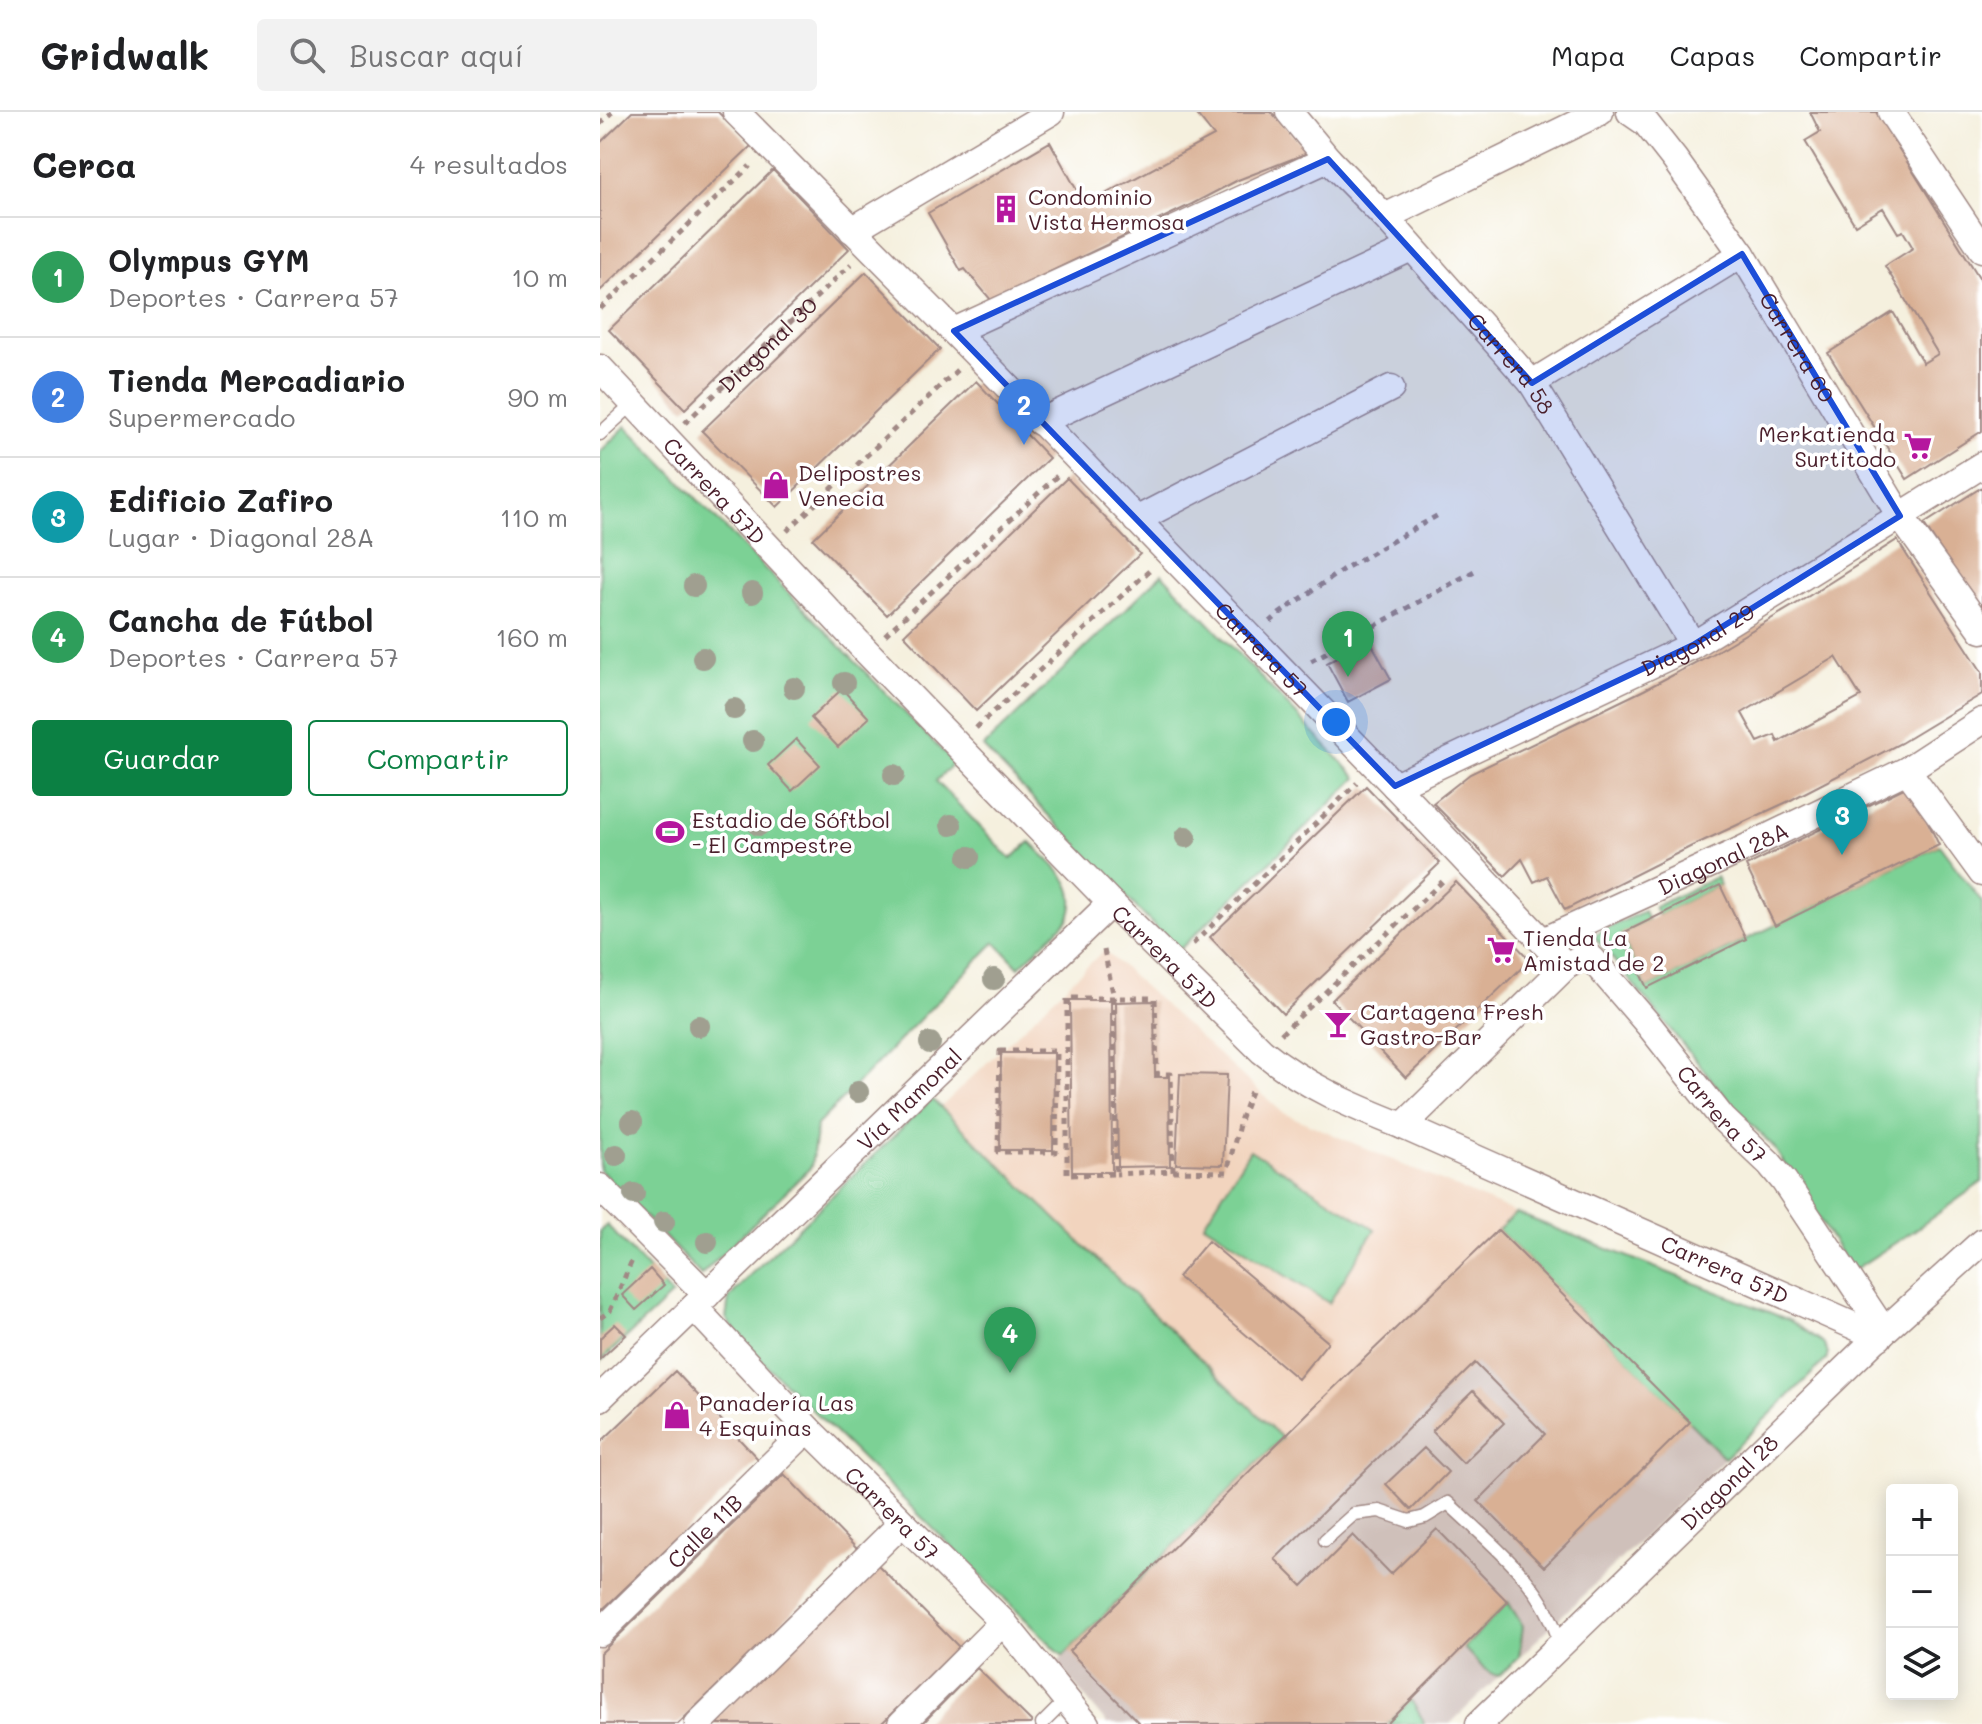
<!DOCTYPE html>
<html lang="es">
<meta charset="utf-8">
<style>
:root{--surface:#fff;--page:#f2f2f2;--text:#202124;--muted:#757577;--line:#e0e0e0;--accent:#0b8043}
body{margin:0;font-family:Mali,sans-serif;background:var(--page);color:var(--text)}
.controls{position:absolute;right:24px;bottom:24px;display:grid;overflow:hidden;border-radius:8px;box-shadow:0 4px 20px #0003}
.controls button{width:72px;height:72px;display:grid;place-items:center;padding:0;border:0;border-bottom:2px solid var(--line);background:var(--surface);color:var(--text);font:40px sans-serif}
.you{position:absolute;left:736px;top:610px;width:28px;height:28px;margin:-20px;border:6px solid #fff;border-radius:50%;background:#1a73e8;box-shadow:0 0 0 12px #1a73e833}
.badge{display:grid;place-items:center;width:52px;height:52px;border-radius:50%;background:var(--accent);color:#fff;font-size:26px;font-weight:700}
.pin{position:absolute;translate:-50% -66px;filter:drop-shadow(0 2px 4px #0008)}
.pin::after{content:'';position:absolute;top:42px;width:28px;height:24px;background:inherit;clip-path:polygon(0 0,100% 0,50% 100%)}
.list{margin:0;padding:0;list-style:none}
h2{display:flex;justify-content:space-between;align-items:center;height:104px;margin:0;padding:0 32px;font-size:34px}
h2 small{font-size:26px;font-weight:400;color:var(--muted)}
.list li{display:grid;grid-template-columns:52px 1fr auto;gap:24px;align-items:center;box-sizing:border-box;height:120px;padding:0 32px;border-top:2px solid var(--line)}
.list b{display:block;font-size:30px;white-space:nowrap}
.list p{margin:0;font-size:26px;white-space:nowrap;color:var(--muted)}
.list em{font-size:26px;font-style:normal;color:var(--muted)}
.actions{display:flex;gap:16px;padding:24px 32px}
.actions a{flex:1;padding:18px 0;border:2px solid var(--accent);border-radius:8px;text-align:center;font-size:28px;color:var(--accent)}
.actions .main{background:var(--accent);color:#fff}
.icon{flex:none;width:44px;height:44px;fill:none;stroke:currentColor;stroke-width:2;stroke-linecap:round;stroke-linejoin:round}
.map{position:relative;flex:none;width:1382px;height:1612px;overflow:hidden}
header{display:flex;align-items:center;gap:48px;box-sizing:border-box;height:112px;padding:0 40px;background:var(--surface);border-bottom:2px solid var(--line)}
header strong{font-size:38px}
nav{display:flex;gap:44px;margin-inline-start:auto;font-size:28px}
.search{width:560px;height:72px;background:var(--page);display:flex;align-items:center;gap:20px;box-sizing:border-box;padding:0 28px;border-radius:8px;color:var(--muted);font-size:30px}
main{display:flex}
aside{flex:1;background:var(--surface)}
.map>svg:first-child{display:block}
.built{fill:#f2d4be}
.industrial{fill:#cfc0ba}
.green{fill:#7bd195;stroke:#627860;stroke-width:2}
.building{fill:#d9b094;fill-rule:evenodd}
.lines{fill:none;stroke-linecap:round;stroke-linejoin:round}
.service-casing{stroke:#a08884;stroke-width:15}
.minor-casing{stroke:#a08884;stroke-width:29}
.path{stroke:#a08884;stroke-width:5;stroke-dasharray:6 6;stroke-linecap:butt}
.service{stroke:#fff;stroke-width:12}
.minor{stroke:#fff;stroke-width:26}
.tree{fill:#a09f90}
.marked{fill:#1d4ed8;fill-opacity:0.2;stroke:#1d4ed8;stroke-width:6;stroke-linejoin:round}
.labels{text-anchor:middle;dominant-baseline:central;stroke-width:7;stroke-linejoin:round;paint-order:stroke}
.poi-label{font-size:22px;fill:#4a1f2b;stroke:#fff;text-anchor:start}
.street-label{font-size:22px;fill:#4a1f2b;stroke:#fff}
</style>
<header>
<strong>Gridwalk</strong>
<div class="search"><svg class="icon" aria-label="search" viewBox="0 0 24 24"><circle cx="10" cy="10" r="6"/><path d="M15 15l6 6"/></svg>Buscar aquí</div>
<nav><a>Mapa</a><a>Capas</a><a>Compartir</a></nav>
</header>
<main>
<aside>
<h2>Cerca<small>4 resultados</small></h2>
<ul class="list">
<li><span class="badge" style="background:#2e9e5b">1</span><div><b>Olympus GYM</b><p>Deportes · Carrera 57</p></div><em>10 m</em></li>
<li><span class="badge" style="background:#3f7fe0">2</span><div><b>Tienda Mercadiario</b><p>Supermercado</p></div><em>90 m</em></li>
<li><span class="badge" style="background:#0f9aa8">3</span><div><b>Edificio Zafiro</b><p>Lugar · Diagonal 28A</p></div><em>110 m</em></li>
<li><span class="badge" style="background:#2e9e5b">4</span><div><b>Cancha de Fútbol</b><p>Deportes · Carrera 57</p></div><em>160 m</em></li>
</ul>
<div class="actions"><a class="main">Guardar</a><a>Compartir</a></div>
</aside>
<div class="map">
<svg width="1382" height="1612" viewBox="0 0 1382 1612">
<rect width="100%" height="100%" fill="#fff"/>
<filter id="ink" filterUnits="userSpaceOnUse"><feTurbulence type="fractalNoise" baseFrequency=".0125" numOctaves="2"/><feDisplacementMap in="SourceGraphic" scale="16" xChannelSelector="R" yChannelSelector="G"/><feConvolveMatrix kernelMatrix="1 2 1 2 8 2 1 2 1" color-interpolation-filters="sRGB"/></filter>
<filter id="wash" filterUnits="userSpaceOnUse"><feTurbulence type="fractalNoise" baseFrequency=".006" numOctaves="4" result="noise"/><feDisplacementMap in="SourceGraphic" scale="32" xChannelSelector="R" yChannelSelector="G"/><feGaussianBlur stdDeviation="1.8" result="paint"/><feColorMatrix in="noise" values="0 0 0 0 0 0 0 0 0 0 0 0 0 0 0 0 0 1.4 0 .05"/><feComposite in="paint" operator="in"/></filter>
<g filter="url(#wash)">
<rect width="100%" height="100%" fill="#f5f0de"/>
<path class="built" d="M504 838 683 1001 916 1101 682 1326 341 995Z"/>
<path class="industrial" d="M898 1118 1125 1346 850 1612H507L457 1551 716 1293Z"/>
<path class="green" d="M26 314 354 651 336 669 411 747 430 730C452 753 484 772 468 808L419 855 395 830 217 1013 211 1055 101 1163 0 1058V340Z
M562 462 757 666 578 839 383 635Z
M1339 733 1382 790V1070L1312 1120 1252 1159 1173 1034 1134 995 993 823 1044 799 1048 809 1021 823 1047 876Z
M1116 765 1120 773 1059 804 1054 795Z
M332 987 682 1326 463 1544 142 1229 126 1206 129 1186 150 1163Z
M650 1038 775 1117 729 1191 604 1112Z
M916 1101 1189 1208 1223 1231 1228 1241 1226 1248 1125 1346 898 1118Z
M7 1113 72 1183 0 1250V1119Z
M908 1490 923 1514 919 1545 899 1564C884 1561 875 1547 864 1536Z
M811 1588 823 1608 824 1612H787Z"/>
<g id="blocks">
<path class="building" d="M32 0H118L151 34 0 179V31Z
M595 0H671L710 40 638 68 592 92 391 188 365 157 361 159 328 101 450 30 485 93 614 24Z
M1210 0H1276L1382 170V319L1307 367 1228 241 1293 200 1323 251 1338 242 1285 154 1313 136 1303 119 1298 121 1283 96 1255 113 1205 29 1220 20Z
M173 58 249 137 85 297 9 218Z
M266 160 340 237 177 395 102 319Z
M376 269 449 346 287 503 213 427Z
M467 366 540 442 376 599 304 523Z
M1382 375V501L1324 412Z
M1297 428 1382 560V582L1301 631 1187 690 1092 734 965 798 947 764 934 770 922 747 905 764 833 691 870 662 1044 578 1110 543 1201 489ZM1236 545 1261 585 1178 630 1175 623 1158 630 1142 601Z
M769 527 791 567 748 590 727 551Z
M242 577 269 606 238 635 211 606Z
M196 627 220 653 192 679 168 653Z
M1310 673 1339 733 1175 814 1146 754Z
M766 674 840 751 683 902 610 825Z
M856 770 930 848 806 966 732 888Z
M1120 773 1146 827 1047 876 1021 822Z
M470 888H511L512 1060H472Z
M554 889 555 965H569L570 1054 518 1055 516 890Z
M401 941H454L453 1038H400Z
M580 962 627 963 623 1053 576 1052Z
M898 1118 1090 1310 944 1455 878 1389 945 1322 875 1251 675 1447 702 1474 753 1423 791 1462 837 1417 908 1490 787 1612H540L469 1539 716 1293Z
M608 1129 728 1230 698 1267 578 1165Z
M50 1157 64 1173 36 1198 22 1183Z
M15 1212 26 1223 0 1247V1226Z
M75 1259 159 1348 0 1500V1331Z
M873 1279 904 1311 863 1351 832 1319Z
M824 1336 848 1360 811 1398 786 1372Z
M184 1362 257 1437 78 1612H0V1542Z
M274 1449 359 1535 281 1612H109Z
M377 1556 432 1610 430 1612H322Z"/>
</g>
</g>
<g filter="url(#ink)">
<use href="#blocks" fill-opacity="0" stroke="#a08884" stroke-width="2"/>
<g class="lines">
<defs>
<path id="service" d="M0 322 33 292
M725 1428 754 1402 779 1399 809 1409 825 1405 848 1391C893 1434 943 1470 960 1532
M442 1612 466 1588"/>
<g id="minor">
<path id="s2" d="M136 0 375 241 795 674 966 854"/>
<path id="s3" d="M689 0 728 47 785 105 932 271 1093 533"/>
<path id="s4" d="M1030 0 1046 11 1075 48 1142 142 1300 404 1382 518"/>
<path d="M1291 0 1382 137"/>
<path d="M785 105 1000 0"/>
<path d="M252 118 451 0"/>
<path d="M354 219 728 47"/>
<path id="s5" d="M0 256 267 540 511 791 662 939C705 974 752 994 803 1014L1279 1225"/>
<path d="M932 271 1142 142"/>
<path d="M440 310 811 136"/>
<path d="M536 408 791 276"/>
<path d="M1307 658 1382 761"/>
<path id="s6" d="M795 674 1093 533 1382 353"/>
<path id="s7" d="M943 829 1137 740 1307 658 1382 609"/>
<path id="s8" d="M803 1014 966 854 984 844 992 847 1048 912 1123 1007 1169 1051 1184 1069 1284 1219"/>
<path d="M0 1075 107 1183"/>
<path id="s9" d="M94 1195 208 1317 403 1510 486 1612"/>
<path id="s10" d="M0 1286 511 791"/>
<path id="s11" d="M0 1521 208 1317"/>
<path d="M98 1612 302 1411"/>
<path d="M301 1612 403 1510"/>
<path id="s12" d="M879 1612 1284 1219 1382 1130"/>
</g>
</defs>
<use href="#service" class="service-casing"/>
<use href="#minor" class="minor-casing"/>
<g class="path">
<path d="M0 12 12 0"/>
<path d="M0 197 150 54"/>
<path id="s1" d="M85 311 251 152"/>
<path d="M187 419 357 258"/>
<path d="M670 510 679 502 742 458 840 402"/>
<path d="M285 523 457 364"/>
<path d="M711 549 878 457"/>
<path d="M376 616 549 459"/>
<path d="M593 832 757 671"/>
<path d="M504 838 514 886 516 1062 467 1063V886H555L557 962H571L573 1059 516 1062"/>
<path d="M681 922 845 767"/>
<path d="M400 939H457L456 1040H398Z"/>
<path d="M573 1059 627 1060 640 1009 653 974"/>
<path d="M0 1206 10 1199 33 1146"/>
</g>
<use href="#service" class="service"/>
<use href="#minor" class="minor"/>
</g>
<g class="tree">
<circle cx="94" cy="474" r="11"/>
<circle cx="152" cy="481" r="11"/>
<circle cx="103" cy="546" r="11"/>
<circle cx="244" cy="571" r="11"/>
<circle cx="194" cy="576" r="11"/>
<circle cx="134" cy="597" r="11"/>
<circle cx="153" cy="629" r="11"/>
<circle cx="294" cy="663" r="11"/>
<circle cx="159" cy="713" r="11"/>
<circle cx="351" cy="713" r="11"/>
<circle cx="586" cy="725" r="11"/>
<circle cx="369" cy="745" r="11"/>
<circle cx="394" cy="867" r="11"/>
<circle cx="99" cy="914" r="11"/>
<circle cx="330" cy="931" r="11"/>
<circle cx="258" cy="980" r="11"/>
<circle cx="32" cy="1010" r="11"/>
<circle cx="16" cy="1043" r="11"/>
<circle cx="34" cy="1082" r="11"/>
<circle cx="64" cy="1110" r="11"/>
<circle cx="107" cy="1130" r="11"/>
</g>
</g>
<path class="marked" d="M728 47 932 271 1142 142 1300 404 1093 533 795 674 354 219Z"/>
<defs>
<symbol id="building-bare" viewBox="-9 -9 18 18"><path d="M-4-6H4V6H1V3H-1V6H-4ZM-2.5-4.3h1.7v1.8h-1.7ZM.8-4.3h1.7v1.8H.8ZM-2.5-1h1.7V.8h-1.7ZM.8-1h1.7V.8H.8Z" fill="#b5179e" stroke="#fff" stroke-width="2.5" paint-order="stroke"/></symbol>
<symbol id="supermarket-bare" viewBox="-9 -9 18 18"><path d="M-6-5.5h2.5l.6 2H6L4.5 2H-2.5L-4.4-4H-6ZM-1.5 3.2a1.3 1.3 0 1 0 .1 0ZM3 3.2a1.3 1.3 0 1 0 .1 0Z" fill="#b5179e" stroke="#fff" stroke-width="2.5" paint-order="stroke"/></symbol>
<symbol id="shop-bare" viewBox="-9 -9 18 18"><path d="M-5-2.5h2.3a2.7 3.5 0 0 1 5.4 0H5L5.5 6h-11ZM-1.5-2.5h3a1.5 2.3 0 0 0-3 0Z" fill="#b5179e" stroke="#fff" stroke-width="2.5" paint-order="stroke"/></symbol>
<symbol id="stadium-bare" viewBox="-9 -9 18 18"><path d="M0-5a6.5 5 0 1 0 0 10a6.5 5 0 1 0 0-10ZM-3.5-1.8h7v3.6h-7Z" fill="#b5179e" stroke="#fff" stroke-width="2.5" paint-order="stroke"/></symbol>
<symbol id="bar-bare" viewBox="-9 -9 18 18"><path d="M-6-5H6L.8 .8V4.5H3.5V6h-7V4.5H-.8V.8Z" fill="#b5179e" stroke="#fff" stroke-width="2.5" paint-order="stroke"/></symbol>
</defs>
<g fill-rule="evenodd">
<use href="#building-bare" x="386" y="77" width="40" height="40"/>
<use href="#supermarket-bare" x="1298" y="314" width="40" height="40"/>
<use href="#shop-bare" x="156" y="353" width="40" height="40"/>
<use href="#stadium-bare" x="50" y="700" width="40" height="40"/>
<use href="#supermarket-bare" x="881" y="818" width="40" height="40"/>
<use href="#bar-bare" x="718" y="892" width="40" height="40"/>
<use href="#shop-bare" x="57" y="1283" width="40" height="40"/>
</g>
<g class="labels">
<g class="poi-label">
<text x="428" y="84">Condominio<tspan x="428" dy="25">Vista Hermosa</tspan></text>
<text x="1296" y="321" text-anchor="end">Merkatienda<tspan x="1296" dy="25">Surtitodo</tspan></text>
<text x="198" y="360">Delipostres<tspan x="198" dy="25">Venecia</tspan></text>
<text x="92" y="707">Estadio de Sóftbol<tspan x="92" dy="25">- El Campestre</tspan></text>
<text x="923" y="825">Tienda La<tspan x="923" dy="25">Amistad de 2</tspan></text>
<text x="760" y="899">Cartagena Fresh<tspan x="760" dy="25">Gastro-Bar</tspan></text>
<text x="99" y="1290">Panadería Las<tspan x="99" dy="25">4 Esquinas</tspan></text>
</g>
<g class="street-label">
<text stroke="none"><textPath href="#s1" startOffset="114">Diagonal 30</textPath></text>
<text stroke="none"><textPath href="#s4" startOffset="290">Carrera 60</textPath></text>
<text stroke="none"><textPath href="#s3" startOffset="336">Carrera 58</textPath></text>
<text stroke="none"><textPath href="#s5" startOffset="168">Carrera 57D</textPath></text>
<text stroke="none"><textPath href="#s6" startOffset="336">Diagonal 29</textPath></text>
<text stroke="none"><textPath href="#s2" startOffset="752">Carrera 57</textPath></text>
<text stroke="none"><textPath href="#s7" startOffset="198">Diagonal 28A</textPath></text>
<text stroke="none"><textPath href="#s5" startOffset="816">Carrera 57D</textPath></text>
<text stroke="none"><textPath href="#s10" startOffset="430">Vía Mamonal</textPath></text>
<text stroke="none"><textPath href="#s8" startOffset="460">Carrera 57</textPath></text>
<text stroke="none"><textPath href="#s5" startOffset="1464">Carrera 57D</textPath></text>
<text stroke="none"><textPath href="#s12" startOffset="348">Diagonal 28</textPath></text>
<text stroke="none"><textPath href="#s9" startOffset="286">Carrera 57</textPath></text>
<text stroke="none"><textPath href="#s11" startOffset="146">Calle 11B</textPath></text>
</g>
</g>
</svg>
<div class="controls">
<button>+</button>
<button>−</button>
<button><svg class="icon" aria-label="layers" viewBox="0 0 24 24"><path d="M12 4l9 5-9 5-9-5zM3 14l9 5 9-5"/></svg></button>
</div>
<div class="you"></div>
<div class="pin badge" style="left:748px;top:565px;background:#2e9e5b">1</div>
<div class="pin badge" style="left:424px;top:333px;background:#3f7fe0">2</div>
<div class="pin badge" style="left:1242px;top:743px;background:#0f9aa8">3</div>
<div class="pin badge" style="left:410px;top:1261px;background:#2e9e5b">4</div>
</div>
</main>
